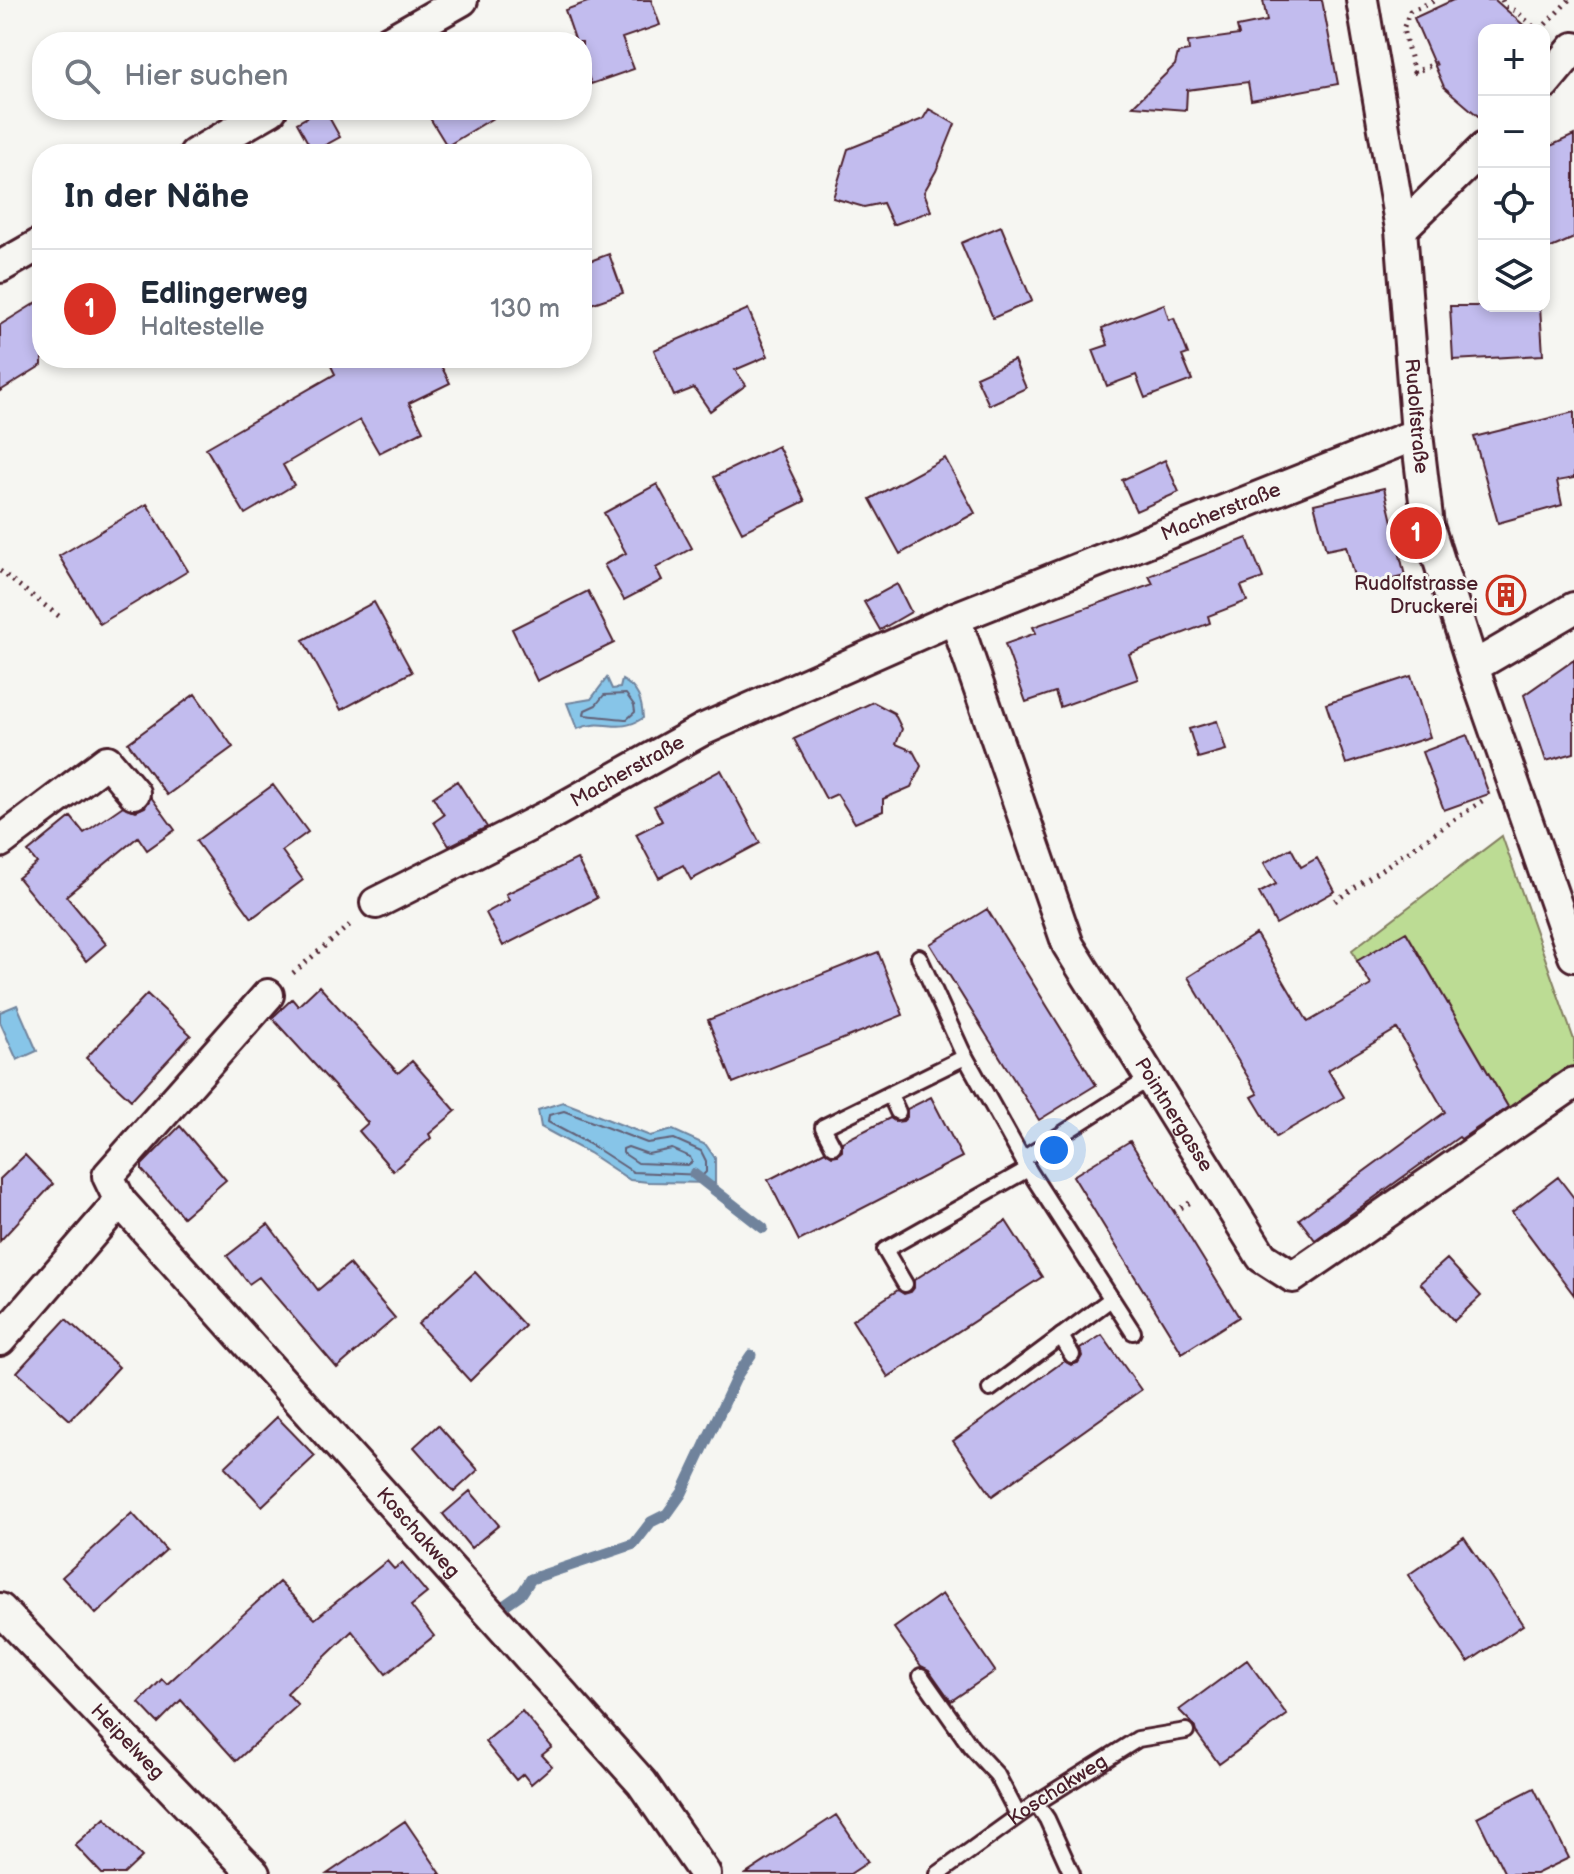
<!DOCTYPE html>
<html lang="de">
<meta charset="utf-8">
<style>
:root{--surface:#fff;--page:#f2f2f3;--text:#1f2937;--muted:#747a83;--line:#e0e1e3;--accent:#d93025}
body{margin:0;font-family:"Balsamiq Sans",sans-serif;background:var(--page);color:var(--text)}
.controls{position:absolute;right:24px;top:24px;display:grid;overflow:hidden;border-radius:16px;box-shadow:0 4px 12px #0003}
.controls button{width:72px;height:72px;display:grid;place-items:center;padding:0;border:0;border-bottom:2px solid var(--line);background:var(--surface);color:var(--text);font:40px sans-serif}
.you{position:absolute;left:1054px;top:1150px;width:28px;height:28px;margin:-20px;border:6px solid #fff;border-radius:50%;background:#1a73e8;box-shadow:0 0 0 12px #1a73e833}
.badge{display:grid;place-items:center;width:52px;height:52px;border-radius:50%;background:var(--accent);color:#fff;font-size:26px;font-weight:700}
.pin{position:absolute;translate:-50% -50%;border:4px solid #fff;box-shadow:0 2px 8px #0006}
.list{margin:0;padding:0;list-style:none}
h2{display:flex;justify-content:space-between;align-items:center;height:104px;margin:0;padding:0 32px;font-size:34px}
h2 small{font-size:26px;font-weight:400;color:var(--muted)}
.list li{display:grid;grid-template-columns:52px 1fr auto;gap:24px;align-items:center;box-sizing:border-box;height:120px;padding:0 32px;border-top:2px solid var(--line)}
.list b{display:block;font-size:30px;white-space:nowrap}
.list p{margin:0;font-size:26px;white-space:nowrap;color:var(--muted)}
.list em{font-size:26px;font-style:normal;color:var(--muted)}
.icon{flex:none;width:44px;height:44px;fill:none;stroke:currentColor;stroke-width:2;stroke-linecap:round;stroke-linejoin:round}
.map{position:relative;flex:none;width:1574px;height:1874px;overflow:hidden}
.search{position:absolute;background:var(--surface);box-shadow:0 4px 12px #0003;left:32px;top:32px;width:560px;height:88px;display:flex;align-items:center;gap:20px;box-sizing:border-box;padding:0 28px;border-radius:32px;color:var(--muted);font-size:30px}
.panel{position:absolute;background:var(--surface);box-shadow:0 4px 12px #0003;left:32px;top:144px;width:560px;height:224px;border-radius:32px}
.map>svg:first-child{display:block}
.green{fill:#bcdc94;stroke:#837e60;stroke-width:2}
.water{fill:#87c5e8;stroke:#6f839c;stroke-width:2}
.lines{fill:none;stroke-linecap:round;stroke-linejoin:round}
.shore{stroke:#626177;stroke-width:2}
.stream{stroke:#6f839c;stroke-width:11}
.building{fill:#c2bcee;stroke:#4a1f2b;stroke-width:2}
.service-casing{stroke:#4a1f2b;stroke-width:20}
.minor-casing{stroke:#4a1f2b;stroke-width:36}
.path{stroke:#4a1f2b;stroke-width:5;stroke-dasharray:2 6;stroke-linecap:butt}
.service{stroke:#f6f6f2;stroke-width:14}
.minor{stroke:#f6f6f2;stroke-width:30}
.labels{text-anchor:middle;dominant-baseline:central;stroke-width:6;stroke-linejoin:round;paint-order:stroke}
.street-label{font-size:20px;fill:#4a1f2b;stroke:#f6f6f2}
.poi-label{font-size:20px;fill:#4a1f2b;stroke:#f6f6f2;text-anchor:end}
</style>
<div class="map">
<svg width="1574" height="1874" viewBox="0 0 1574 1874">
<rect width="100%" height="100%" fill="#f6f6f2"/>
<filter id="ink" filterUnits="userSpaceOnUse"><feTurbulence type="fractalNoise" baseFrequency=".0125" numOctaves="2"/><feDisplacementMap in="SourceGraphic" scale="16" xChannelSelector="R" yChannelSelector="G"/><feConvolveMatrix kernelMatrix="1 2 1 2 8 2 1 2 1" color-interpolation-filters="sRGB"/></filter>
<g filter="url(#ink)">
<path class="green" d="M1502 836 1574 1040V1068L1514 1117 1407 933 1357 961 1352 950Z"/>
<path class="water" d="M607 678 612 689 620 688 622 680C638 688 642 701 643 718 617 735 605 717 577 729L567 703 591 699Z
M17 1005 37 1051 17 1060 0 1022V1012Z
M563 1102 650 1136 673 1130 706 1145 715 1158V1183L648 1182 630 1180 589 1153 541 1127 538 1110Z"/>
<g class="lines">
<path class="shore" d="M626 694 634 705 635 712 627 719C624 719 586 715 584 715L585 710 596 705 604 695Z
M564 1111 647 1143 674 1139 701 1151 706 1161V1172L703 1175 633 1172 593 1146 548 1122 549 1115Z
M628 1147 648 1154 672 1149 690 1157 692 1162 688 1165 638 1163 623 1153V1149Z"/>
<path class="stream" d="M694 1174 763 1228
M505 1605 522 1593 531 1579 634 1544 651 1522 667 1514 682 1493 738 1374 751 1355"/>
</g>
<path class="building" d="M593 0H651L660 25 622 38 634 69 591 84 582 58V42H576L565 10Z
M1263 0H1322L1338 84 1251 100 1248 82 1187 90 1186 110 1133 106 1175 65 1178 53 1189 51 1188 42 1239 35 1237 27 1267 21Z
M1453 0H1495L1529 30H1484V121L1444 87 1414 18Z
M929 109 955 124 936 171 924 192 931 211 893 225 883 203 864 207 833 198 848 149 923 119Z
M320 110H325L340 137 313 152 297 123Z
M425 110H506L447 146Z
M1574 135V238L1544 251V149Z
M1001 226 1032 301 993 318 961 243Z
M609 254 623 293 582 307V264Z
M42 299V365L0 391V325Z
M1164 304 1169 320 1174 318 1188 354 1182 356 1192 380 1145 398 1136 375 1107 386 1093 350 1108 345 1102 328Z
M1450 306H1540L1543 355 1453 360Z
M748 309 768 356 735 370 746 385 710 411 694 388 674 396 654 350Z
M347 358H437L450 383 409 403 423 431 379 453 360 420 283 465 294 485 245 514 206 448 335 374 331 366Z
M1014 360 1026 388 989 405 976 377Z
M1574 412V478L1557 481 1562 505 1498 523 1474 437Z
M778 446 805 501 742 532 714 477Z
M945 458 975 513 900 554 870 499Z
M1165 460 1179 492 1136 511 1122 480Z
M657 484 692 548 656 568 662 580 624 600 604 565 626 553 604 513Z
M1384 488 1405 576 1357 588 1346 546 1326 550 1314 504Z
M147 504 188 571 100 624 59 556Z
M1247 538 1263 578 1241 586 1247 601 1208 616 1210 623 1129 654 1138 679 1060 707 1055 692 1026 702 1005 644 1036 633 1033 627 1153 584 1149 576Z
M897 584 911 612 880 630 864 602Z
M588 591 614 643 537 681 512 629Z
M374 602 412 672 341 710 303 640Z
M1574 660V753L1546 761 1524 695Z
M1411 676 1430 737 1346 764 1326 704Z
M195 694 233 747 167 795 128 743Z
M873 702 894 713 902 729 896 744 913 751 921 766 911 787 883 799V811L855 823 837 794 826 799 794 739Z
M1217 721 1226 750 1198 758 1189 729Z
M1467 735 1489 794 1444 810 1422 752Z
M721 770 760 843 691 880 683 865 659 878 636 834 662 821 654 806Z
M457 781 487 827 449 846 434 822 444 815 433 797Z
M273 785 308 832 282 851 303 880 252 918 196 841Z
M151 797 175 830 147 850 138 837 66 896 106 944 86 961 18 878 37 863 28 852 71 817 84 833 123 806 136 811 145 807Z
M1291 848 1301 867 1317 858 1335 891 1276 924 1259 893 1276 884 1264 863Z
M577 859 597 898 503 946 486 913 509 900 506 894Z
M987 909 1096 1085 1039 1120 930 944Z
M1406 932 1508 1107 1461 1139 1459 1137 1315 1240 1299 1219 1445 1112 1397 1029 1328 1070 1344 1097 1276 1137 1252 1097 1258 1094 1188 977 1256 934 1308 1022 1371 985 1357 961Z
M878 952 903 1015 733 1083 708 1020Z
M319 986 398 1073 412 1061 456 1111 429 1134 431 1138 393 1171 359 1131 368 1123 272 1018 292 999 298 1006Z
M147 994 191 1035 131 1100 86 1058Z
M931 1097 962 1157 799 1241 768 1180 825 1151 832 1156 837 1155 842 1151V1142L890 1118 896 1122 903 1121 907 1117V1109Z
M180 1126 226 1180 183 1217 142 1170V1165Z
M1130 1141 1239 1317 1182 1353 1073 1176Z
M25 1155 53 1184 0 1241V1179Z
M1558 1177 1574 1198V1295L1512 1212Z
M1006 1221 1042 1277 888 1377 852 1320 898 1290 904 1294 911 1292 914 1288V1280Z
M268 1224 318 1290 349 1264 395 1318 337 1368 259 1277 249 1284 227 1256Z
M1447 1259 1481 1296 1454 1321 1420 1283Z
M475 1272 525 1326 470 1381 418 1324Z
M66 1319 119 1367 70 1420 17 1372Z
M1102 1335 1141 1390 992 1496 953 1441 1064 1361 1071 1365 1078 1363 1082 1356 1080 1349Z
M277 1417 315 1456 262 1506 225 1467Z
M438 1425 478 1470 454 1492 414 1447Z
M470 1491 499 1525 471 1548 443 1514Z
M132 1513 166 1550 96 1614 62 1577Z
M1464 1537 1523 1625 1468 1662 1408 1575Z
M387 1561 394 1569 402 1563 427 1593 411 1606 434 1636 386 1674 352 1631 287 1693 298 1705 236 1761 181 1700 158 1723 139 1703 162 1679 167 1684 279 1582 315 1619Z
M942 1594 995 1671 951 1701 929 1670 921 1666 894 1628Z
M1247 1660 1287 1715 1219 1764 1196 1732 1194 1725 1179 1710Z
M522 1711 552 1747 542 1755 552 1766 531 1784 523 1774 516 1780 485 1742Z
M1534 1788 1569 1858 1536 1874H1505L1477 1817Z
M836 1815 868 1862 850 1874H746Z
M105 1818 142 1857 124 1874H102L75 1845Z
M405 1821 441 1874H327Z"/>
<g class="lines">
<defs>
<g id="service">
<path d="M919 957 962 1051 1028 1169 1133 1332"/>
<path d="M890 1095 898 1112"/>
<path d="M833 1146 823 1127 965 1057"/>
<path d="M1023 1159 1150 1078"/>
<path d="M905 1284 885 1250 1028 1169"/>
<path d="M1061 1336 1072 1355"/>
<path d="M990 1389 1111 1299"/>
<path d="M921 1676 971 1747 997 1775 1018 1815"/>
<path d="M1036 1803 1047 1819 1072 1874"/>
<path id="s1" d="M938 1874 1036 1803 1138 1739 1186 1731"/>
</g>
<g id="minor">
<path id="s2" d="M1362 0 1401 229 1417 434 1428 526 1473 667 1574 956"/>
<path d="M388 42 462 0"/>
<path d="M1544 84 1574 48"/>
<path d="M195 154 271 110"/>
<path d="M1401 229 1484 148"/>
<path d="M0 267 42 243"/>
<path id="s3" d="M955 618 1068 945 1262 1257 1293 1277 1574 1083"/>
<path d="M1473 667 1574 608"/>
<path d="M0 842 107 761 134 793"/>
<path id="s4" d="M376 903 548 816 702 730 955 618 1417 434"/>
<path id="s5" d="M120 1201 642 1783 705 1874"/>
<path d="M0 1340 120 1201 108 1176 268 995"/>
<path id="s6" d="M0 1609 254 1874"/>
</g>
</defs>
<use href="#service" class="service-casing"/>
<use href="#minor" class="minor-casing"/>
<path class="path" d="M1502 0 1505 7 1516 11 1537 30
M1540 30 1569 0
M1413 73 1441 61
M1414 73 1403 29 1410 11 1436 0
M0 571 60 617
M1335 901 1485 799
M293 973 352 923
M1174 1212 1191 1202"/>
<use href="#service" class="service"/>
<use href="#minor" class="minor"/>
</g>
</g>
<defs>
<symbol id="building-ring" viewBox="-11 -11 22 22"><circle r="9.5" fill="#f6f6f2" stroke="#c8321e" stroke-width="1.5"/><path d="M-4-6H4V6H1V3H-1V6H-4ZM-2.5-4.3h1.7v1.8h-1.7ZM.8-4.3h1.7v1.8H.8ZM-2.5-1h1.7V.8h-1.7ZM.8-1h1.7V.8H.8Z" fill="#c8321e"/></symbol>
</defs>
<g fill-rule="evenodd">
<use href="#building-ring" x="1484" y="573" width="44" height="44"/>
</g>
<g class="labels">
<g class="street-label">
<text stroke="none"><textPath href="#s2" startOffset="420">Rudolfstraße</textPath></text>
<text stroke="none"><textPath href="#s4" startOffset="932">Macherstraße</textPath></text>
<text stroke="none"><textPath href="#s4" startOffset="284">Macherstraße</textPath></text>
<text stroke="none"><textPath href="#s3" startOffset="546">Pointnergasse</textPath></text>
<text stroke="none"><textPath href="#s5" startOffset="446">Koschakweg</textPath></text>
<text stroke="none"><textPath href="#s6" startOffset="184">Heipelweg</textPath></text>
<text stroke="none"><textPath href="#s1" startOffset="146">Koschakweg</textPath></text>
</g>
<g class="poi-label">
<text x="1478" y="584">Rudolfstrasse<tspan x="1478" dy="23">Druckerei</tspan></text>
</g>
</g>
</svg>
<div class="controls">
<button>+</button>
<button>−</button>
<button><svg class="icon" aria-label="locate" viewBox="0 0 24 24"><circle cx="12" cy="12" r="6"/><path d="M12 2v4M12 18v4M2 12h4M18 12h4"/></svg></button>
<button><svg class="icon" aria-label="layers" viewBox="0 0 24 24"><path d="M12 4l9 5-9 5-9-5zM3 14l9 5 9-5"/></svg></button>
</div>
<div class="you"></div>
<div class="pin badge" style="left:1416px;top:533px">1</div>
<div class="search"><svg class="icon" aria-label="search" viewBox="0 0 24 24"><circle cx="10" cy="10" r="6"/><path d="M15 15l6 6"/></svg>Hier suchen</div>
<section class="panel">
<h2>In der Nähe<small></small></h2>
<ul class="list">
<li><span class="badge">1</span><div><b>Edlingerweg</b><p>Haltestelle</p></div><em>130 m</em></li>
</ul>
</section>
</div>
